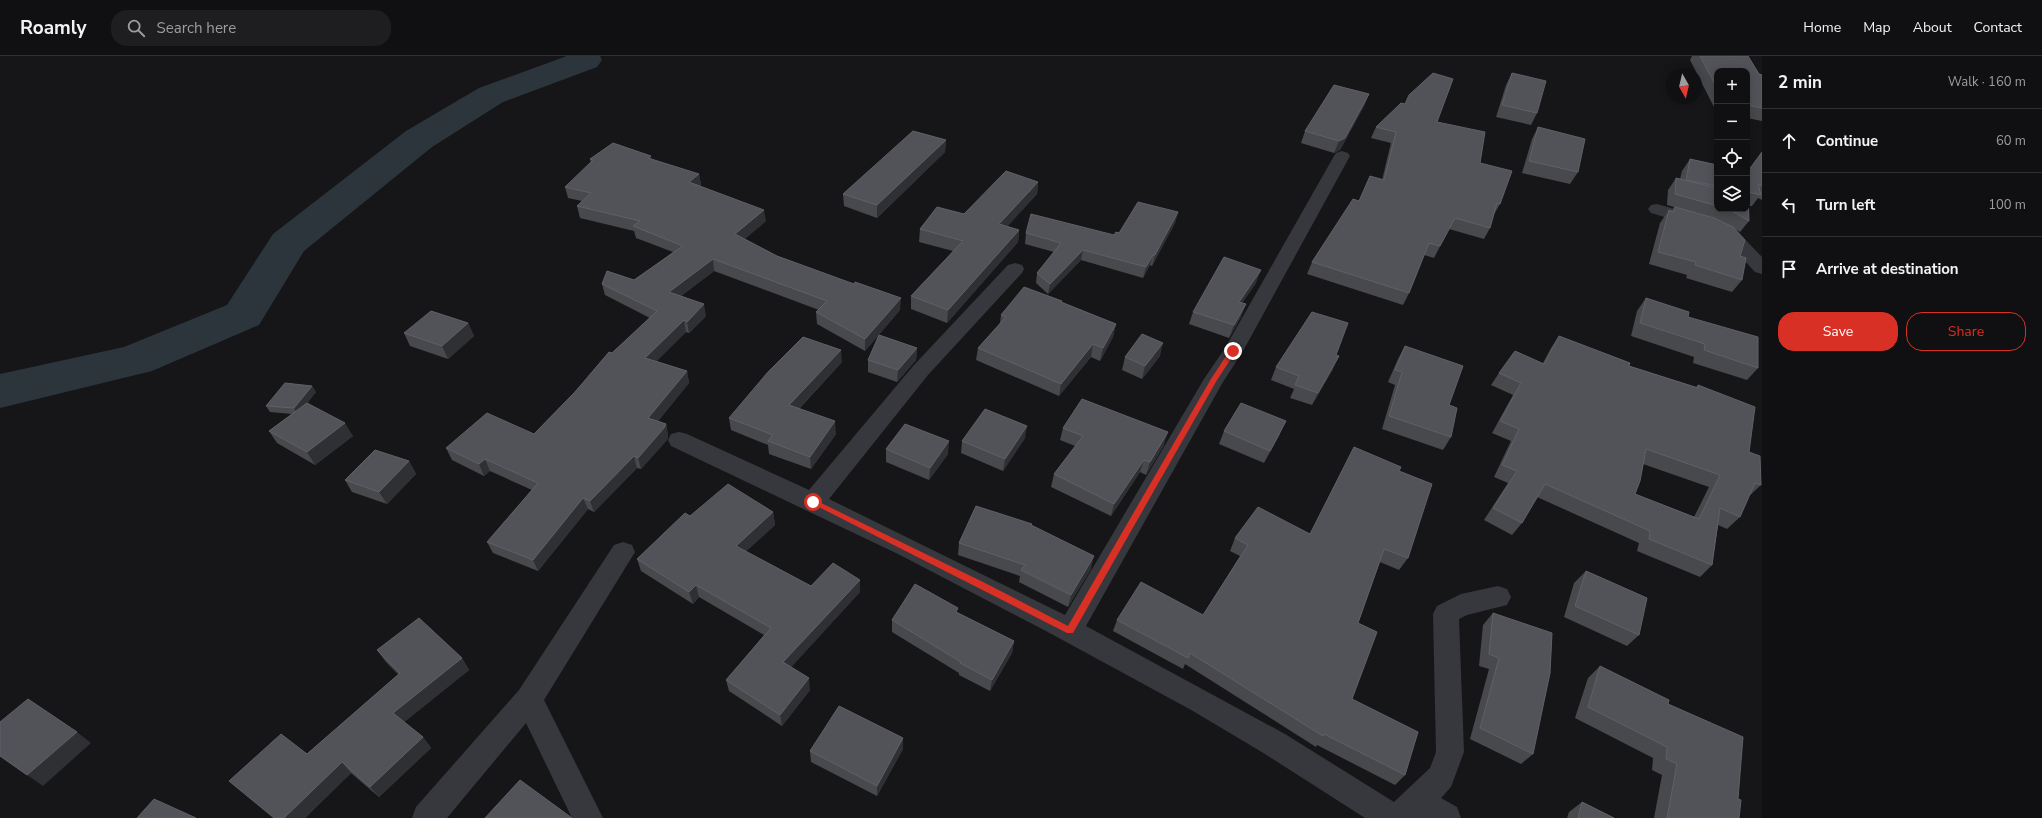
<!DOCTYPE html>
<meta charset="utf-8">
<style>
:root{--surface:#101012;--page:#1e1e20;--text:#f1f3f6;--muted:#9c9d9f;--line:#303032;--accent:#d93025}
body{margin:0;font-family:"Nunito Sans",sans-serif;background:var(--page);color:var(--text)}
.controls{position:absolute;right:12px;top:12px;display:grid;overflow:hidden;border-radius:8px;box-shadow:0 2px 10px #0003}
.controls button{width:36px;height:36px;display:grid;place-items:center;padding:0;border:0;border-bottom:1px solid var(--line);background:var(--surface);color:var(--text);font:20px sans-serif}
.compass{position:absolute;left:1666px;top:12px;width:36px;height:36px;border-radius:50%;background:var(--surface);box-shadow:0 2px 10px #0003;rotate:172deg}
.stop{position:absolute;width:12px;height:12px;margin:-9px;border:3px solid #d93025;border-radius:50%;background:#fff}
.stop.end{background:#d93025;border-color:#fff;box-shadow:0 1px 4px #0008}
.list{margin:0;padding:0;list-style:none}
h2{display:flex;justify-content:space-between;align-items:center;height:52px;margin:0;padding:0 16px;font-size:17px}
h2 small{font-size:13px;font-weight:400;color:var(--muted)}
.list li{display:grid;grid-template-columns:26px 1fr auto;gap:12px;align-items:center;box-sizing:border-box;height:64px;padding:0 16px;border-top:1px solid var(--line)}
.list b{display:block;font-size:15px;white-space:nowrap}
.list em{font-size:13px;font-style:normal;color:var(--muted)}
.actions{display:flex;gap:8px;padding:12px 16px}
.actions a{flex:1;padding:9px 0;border:1px solid var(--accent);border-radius:16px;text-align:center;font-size:14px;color:var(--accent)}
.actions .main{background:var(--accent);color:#fff}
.icon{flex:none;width:22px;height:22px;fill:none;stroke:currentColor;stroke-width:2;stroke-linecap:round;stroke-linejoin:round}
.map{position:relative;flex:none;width:1762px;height:762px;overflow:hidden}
header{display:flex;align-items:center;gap:24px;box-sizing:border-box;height:56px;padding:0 20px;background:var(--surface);border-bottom:1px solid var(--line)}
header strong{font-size:19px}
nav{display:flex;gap:22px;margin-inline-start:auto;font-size:14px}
.search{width:280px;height:36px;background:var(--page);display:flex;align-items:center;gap:10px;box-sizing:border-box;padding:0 14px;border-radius:16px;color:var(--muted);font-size:15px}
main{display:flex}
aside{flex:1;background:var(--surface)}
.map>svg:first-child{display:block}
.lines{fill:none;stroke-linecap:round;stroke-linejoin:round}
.river{fill:#2c353c;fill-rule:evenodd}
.minor{fill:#37383d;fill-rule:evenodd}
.wall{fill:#47494d;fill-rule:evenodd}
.shaded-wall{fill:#2f3033}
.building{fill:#525359;stroke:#5f6168;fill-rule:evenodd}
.route{fill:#d93025}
</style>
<header>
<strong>Roamly</strong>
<div class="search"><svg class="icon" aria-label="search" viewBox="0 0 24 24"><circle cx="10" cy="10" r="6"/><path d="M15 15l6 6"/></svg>Search here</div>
<nav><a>Home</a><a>Map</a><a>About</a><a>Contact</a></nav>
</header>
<main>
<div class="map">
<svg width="1762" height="762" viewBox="0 0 1762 762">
<rect width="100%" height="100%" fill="#161618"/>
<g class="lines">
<path class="river" d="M567 0H600L602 4 597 11 503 46 432 91 304 195 259 269 152 315 0 352V318L124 291 227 249 273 178 406 75 479 32Z"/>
<path class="minor" d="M1342 95 1348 97 1350 100 1243 295 1223 326 1086 570 1285 678 1394 746 1430 712 1436 696 1433 558 1437 550 1461 538 1498 530 1507 533 1511 541 1507 549 1467 559 1459 563 1464 696 1451 731 1441 742 1457 751 1461 762H1365L1265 698 1193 655 1046 575 898 498 671 390 668 384 671 378 679 376 687 378 809 434 914 309 1008 209 1015 207 1022 209 1024 213 1022 217 928 319 829 443 1065 559 1204 323 1225 292 1334 100 1336 97Z
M1657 148 1717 165 1736 174 1762 201V218L1755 216 1724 182 1705 173 1651 157 1648 153 1651 149Z
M623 486 632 489 635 496 544 644 603 762H572L526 667 447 762H412L416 751 519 634 614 489Z"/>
</g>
<path class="wall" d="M1692 0H1745L1759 18 1762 19V65L1747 62V15H1717V55H1716L1690 4Z
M1512 17 1537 57 1531 69 1496 61 1506 29Z
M1369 38 1364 50 1340 94 1334 97 1301 87 1305 75Z
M1437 66 1480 107 1500 148 1493 160 1490 172 1484 183 1449 173 1434 202 1424 199 1409 237 1403 249 1307 218 1312 206 1359 145 1382 124 1391 87 1371 82 1376 71Z
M1538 71 1578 116 1570 128 1522 117 1532 83Z
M946 84 945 96 877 162 844 150 843 138Z
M1762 96V144L1758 142 1752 150H1749V165L1740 176 1735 173 1740 200 1742 224 1732 236 1686 222 1687 219 1649 208 1660 167 1669 154 1672 155 1674 151 1667 149 1668 134 1676 122 1680 123 1682 115 1690 103 1717 109V153H1747L1748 115Z
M590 103 652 104 699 118 701 129 700 130 766 165 744 183 777 200 900 254 865 295 817 268 816 256 819 254 714 215 681 240 706 260 689 277 686 276 656 305 687 315 689 327 658 365 666 368 668 380 667 384 641 413 637 412 594 456 588 453 538 515 493 497 487 486 532 434 490 415 484 420 452 404 446 392 534 378 612 297 650 262 605 239 602 228 634 224 673 196 636 182 634 175 580 162 577 150 582 145 568 142 565 131 591 107Z
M1038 126 1037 138 1007 170 1019 174 1018 186 947 267 911 253V240L953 195 919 186 920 173 964 158Z
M1178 156 1175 167 1152 210 1150 209 1143 222 1081 204 1048 238 1036 227 1037 217 1054 196 1025 188 1026 177 1114 179 1119 177Z
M1256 227 1242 247 1241 261 1229 282 1189 268 1193 256Z
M1646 242 1688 261 1758 312 1747 324 1693 307 1694 301 1631 280 1637 255Z
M1062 247 1116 268 1113 281 1100 305 1091 301 1059 340 976 304 978 292 1000 267 1001 259Z
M468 267 474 280 448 303 410 290 404 277Z
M1559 280 1629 310 1696 331 1698 329 1749 396 1761 429 1748 441 1740 461 1727 473 1718 469 1712 509 1700 521 1637 495 1639 487 1537 441 1522 467 1512 479 1484 464 1508 427 1494 421 1511 385 1492 377 1513 339 1491 329 1499 317 1543 307 1551 292ZM1643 408 1709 431 1694 461 1635 438Z
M1405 290 1449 349 1451 381 1443 394 1382 373 1395 329 1388 326 1398 303Z
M917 292 916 304 897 326 868 316V304Z
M1336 299 1333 313 1312 349 1290 342 1294 333 1271 324 1276 311Z
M1160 300 1142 323 1122 314 1125 301Z
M842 306 799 353 836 378 811 413 769 398 768 389 731 374 729 362Z
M312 330 316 336 307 347 353 380 315 409 277 387 269 375 292 358 270 356 266 350Z
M1063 372 1164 389 1146 419 1140 416 1111 460 1051 431 1054 418 1075 390 1060 384Z
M1224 375 1280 378 1264 407 1219 388Z
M1025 382 1003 415 961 397 962 385Z
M886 393 948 398 929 424 886 406Z
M409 405 416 418 387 448 352 436 345 424Z
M1399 415 1408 502 1399 514 1380 506 1358 567 1352 643 1405 719 1395 729 1317 689 1316 691 1185 608 1183 613 1113 575 1117 564 1203 559 1240 500 1230 495 1235 482 1309 478Z
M773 456 775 469 745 496 811 530 860 524V536L791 611 810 634 782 670 729 635 726 624 764 579 699 541 693 548 641 515 637 503 690 460Z
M1031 470 1091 513 1068 551 1019 526 1020 520 958 499 959 487Z
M1586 515 1639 579 1627 590 1564 561 1574 527Z
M958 557 1014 585 1012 597 990 635 959 619V617L892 576V564Z
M1493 557 1533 698 1521 708 1470 683 1489 613 1479 610 1483 569Z
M377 594 462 602 469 614 404 666 423 681 431 692 379 741 351 717 305 762H274L307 698 399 619 386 606Z
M1600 610 1668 648 1738 743 1739 762H1654L1662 719 1652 714 1653 702 1575 662 1588 622Z
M903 682V693L877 740 811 706 810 695Z
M1582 746 1614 762H1567L1569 756Z"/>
<path class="shaded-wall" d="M1369 38 1364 50 1340 94 1334 97 1339 85Z
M946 84 945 96 877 162V149Z
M651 100 653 111 648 102Z
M699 118 701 129 691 138 689 126Z
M1038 126 1037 138 998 181 999 168Z
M764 154 766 165 737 190 735 178Z
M1178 156 1175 167 1152 210 1155 199Z
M1019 174 1018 186 947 267 948 254Z
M1083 194 1081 204 1048 238 1050 228Z
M1153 199 1150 209 1143 222 1146 211Z
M713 203 714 215 671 247 669 236Z
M1261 214 1256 227 1234 258 1239 246Z
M901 242 900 254 865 295V283Z
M704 248 706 260 689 277 687 266Z
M1246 248 1241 261 1229 282 1234 269Z
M684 264 686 276 648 314 645 302Z
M468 267 474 280 448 303 442 290Z
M1116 268 1113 281 1100 305 1103 292Z
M1163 287 1160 300 1142 323 1145 310Z
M1093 288 1091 301 1059 340 1061 328Z
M917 292 916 304 897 326 898 314Z
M841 294 842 306 790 362 789 349Z
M1339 300 1333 313 1312 349 1318 337Z
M687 315 689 327 651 373 648 362Z
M312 330 316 336 298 359 294 352Z
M835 365 836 378 811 413 810 401Z
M1286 365 1280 378 1264 407 1270 395Z
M345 367 353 380 315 409 307 396Z
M666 368 668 380 667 384 641 413 638 402Z
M1027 370 1025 382 1003 415 1005 403Z
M1168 376 1164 389 1146 419 1150 406Z
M949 385 948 398 929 424 930 412Z
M634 400 637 412 594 456 590 445Z
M485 403 490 415 484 420 479 408Z
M1144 404 1140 416 1111 460 1114 448Z
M409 405 416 418 387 448 379 436Z
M583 442 588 453 538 515 533 504Z
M773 456 775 469 738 503 736 490Z
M1094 500 1091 513 1068 551 1071 539Z
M860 524V536L785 618 783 606Z
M696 529 699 541 693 548 689 536Z
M1014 585 1012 597 990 635 992 624Z
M462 602 469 614 402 668 393 657Z
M809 622 810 634 782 670 780 659Z
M77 676 91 687 43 730 27 719Z
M423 681 431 692 379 741 370 731Z
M903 682V693L877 740V730Z
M342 706 351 717 305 762H284Z"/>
<path class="building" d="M1700 0H1748L1759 18 1762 19V52L1747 49V15H1717V32Z
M1433 17 1453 23 1437 66 1485 76 1480 107 1512 115 1500 148 1497 147 1490 172 1455 162 1440 190 1429 187 1409 237 1312 206 1353 143 1359 145 1370 120 1384 124 1396 76 1376 71 1401 47 1405 48 1409 39Z
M1512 17 1546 25 1537 57 1502 49Z
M1334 29 1369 38 1345 82 1339 85 1305 75Z
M1538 71 1585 83 1578 116 1529 105Z
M913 75 946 84 877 149 843 138Z
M613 87 651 100 648 102 699 118 689 126 764 154 735 178 777 200 854 228 855 226 901 242 865 283 816 256 827 245 713 203 669 236 704 248 687 266 684 264 645 302 687 315 648 362 666 368 664 372 638 402 634 400 590 445 583 442 533 504 487 486 538 427 485 403 479 408 446 392 487 357 534 378 575 336 609 296 612 297 657 255 602 228 607 215 634 224 683 190 633 170 640 165 577 150 591 137 565 131 593 104 590 103Z
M1762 96V130L1758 128 1761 139 1748 136 1749 165 1728 153H1747V115H1748Z
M1690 103 1717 109V130L1686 124Z
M1006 115 1038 126 999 168 1019 174 948 254 911 240 963 185 920 173 937 151 964 158Z
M1676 122 1717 132V150L1675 138Z
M1138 146 1178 156 1155 199H1153L1146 211 1083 194 1050 228 1037 217 1061 187 1026 177 1031 158 1114 179 1116 176 1119 177Z
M1675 151 1714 162 1733 171 1745 184 1740 200 1746 202 1742 224 1695 209 1696 206 1658 196 1669 154 1674 156Z
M1224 201 1261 214 1239 246 1246 248 1234 269 1193 256Z
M1024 231 1062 245 1061 246 1116 268 1103 292 1093 288 1061 328 978 292 1006 261 1001 259Z
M1646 242 1689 256 1688 261 1758 281V312L1704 294 1705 288 1640 267Z
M431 255 468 267 442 290 404 277Z
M1312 256 1348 267 1336 299 1339 300 1318 337 1295 329 1299 320 1276 311Z
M1142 278 1163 287 1145 310 1125 301Z
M879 279 917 292 898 314 868 304Z
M1559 280 1630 307 1629 310 1698 332V329L1755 351 1749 396 1760 400 1761 429 1755 427 1740 461 1720 452 1712 509 1649 483 1650 475 1545 428 1522 467 1493 452 1517 415 1502 409 1519 373 1500 365 1521 327 1499 317 1515 295 1544 308ZM1646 393 1720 419 1699 463 1635 438 1640 425Z
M803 281 841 294 789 349 835 365 810 401 768 385 773 379 729 362 768 316Z
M1405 290 1463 310 1449 349 1457 352 1451 381 1389 360 1402 316 1395 314Z
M285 327 312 330 294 352 266 350Z
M1082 343 1168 376 1150 406 1144 404 1114 448 1054 418 1083 380 1063 372Z
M307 347 345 367 307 396 269 375Z
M1241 347 1286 365 1270 395 1224 375Z
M985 353 1027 370 1005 403 962 385Z
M905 368 949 385 930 412 886 393Z
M1354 391 1401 411 1399 415 1432 428 1408 502 1384 493 1358 567 1377 576 1352 643 1418 676 1405 719 1324 678 1323 680 1190 597 1188 602 1117 564 1141 526 1203 559 1248 489 1235 482 1258 451 1310 478Z
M375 394 409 405 379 436 345 424Z
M728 428 773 456 736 490 811 530 833 507 860 524 783 606 809 622 780 659 726 624 771 572 696 529 689 536 637 503 685 457 690 460Z
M976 450 1032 468 1031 469 1094 500 1071 539 1021 514 1025 509 959 487Z
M1586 515 1647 542 1639 579 1575 550Z
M915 528 958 552 956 556 1014 585 992 624 960 607 961 606 892 564Z
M1493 557 1552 577 1550 617 1533 698 1480 672 1499 602 1489 598Z
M419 562 462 602 393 657 423 681 370 731 342 706 284 762H274L229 725 281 678 307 698 400 617 377 594Z
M1600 610 1669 644 1668 648 1743 681 1738 743 1741 744 1739 762H1667L1677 708 1666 703 1667 691 1588 651Z
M28 643 77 676 27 719 0 700V666Z
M839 650 903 682 877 730 810 695Z
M520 724 572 762H485Z
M154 743 196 762H137Z
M1582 746 1614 762H1578Z"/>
<path class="route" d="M1230 294 1236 295 1217 324 1073 577H1067L809 446 810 444H815L983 526 1068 570 1211 323Z"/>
</svg>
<div class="controls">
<button>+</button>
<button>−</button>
<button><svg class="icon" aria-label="locate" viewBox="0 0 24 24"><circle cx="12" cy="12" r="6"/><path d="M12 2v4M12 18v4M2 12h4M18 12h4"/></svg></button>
<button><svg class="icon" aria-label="layers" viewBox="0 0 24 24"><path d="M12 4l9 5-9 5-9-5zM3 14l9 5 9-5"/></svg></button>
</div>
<svg class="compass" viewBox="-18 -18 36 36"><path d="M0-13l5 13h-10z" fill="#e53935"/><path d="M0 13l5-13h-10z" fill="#9c9d9f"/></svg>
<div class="stop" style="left:813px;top:446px"></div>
<div class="stop end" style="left:1233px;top:295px"></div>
</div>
<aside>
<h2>2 min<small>Walk · 160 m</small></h2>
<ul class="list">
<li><svg class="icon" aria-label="ahead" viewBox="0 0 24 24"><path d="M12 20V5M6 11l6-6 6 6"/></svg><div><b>Continue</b></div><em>60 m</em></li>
<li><svg class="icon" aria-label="left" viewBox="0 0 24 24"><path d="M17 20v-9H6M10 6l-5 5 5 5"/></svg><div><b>Turn left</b></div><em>100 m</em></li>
<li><svg class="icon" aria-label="arrive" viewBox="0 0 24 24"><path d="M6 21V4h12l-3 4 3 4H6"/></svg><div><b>Arrive at destination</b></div></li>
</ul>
<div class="actions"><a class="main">Save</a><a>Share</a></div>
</aside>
</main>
